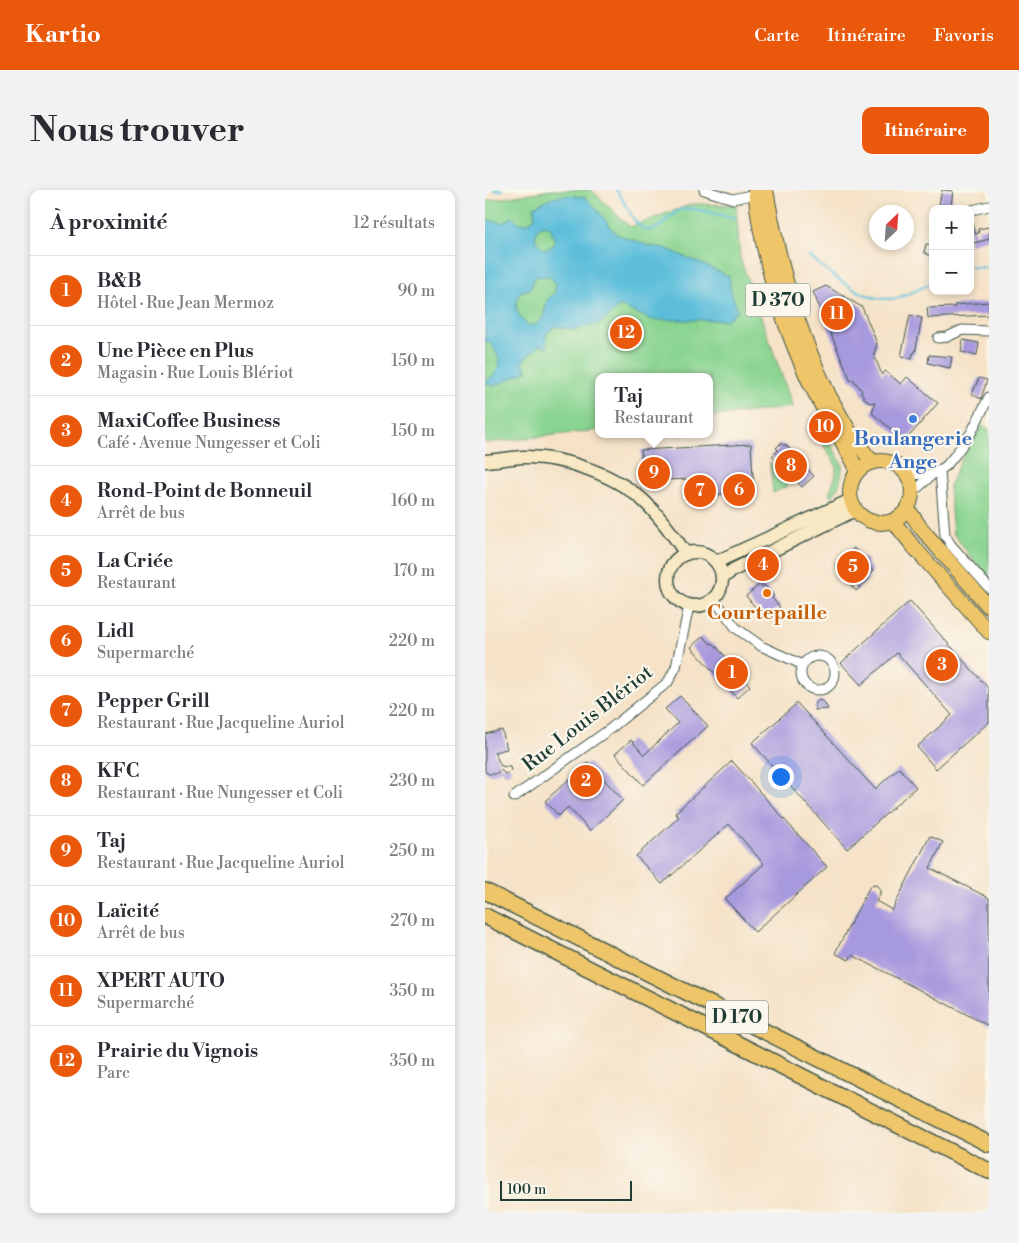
<!DOCTYPE html>
<html lang="fr">
<meta charset="utf-8">
<style>
:root{--surface:#fff;--page:#f2f2f3;--text:#2b2b33;--muted:#7c7c81;--line:#e1e1e2;--accent:#ea580c}
body{margin:0;font-family:"Libre Bodoni",serif;background:var(--page);color:var(--text)}
.controls{position:absolute;right:15px;top:15px;display:grid;overflow:hidden;border-radius:10px;box-shadow:0 2px 8px #0003}
.controls button{width:45px;height:45px;display:grid;place-items:center;padding:0;border:0;border-bottom:1px solid var(--line);background:var(--surface);color:var(--text);font:25px sans-serif}
.compass{position:absolute;left:384px;top:15px;width:45px;height:45px;border-radius:50%;background:var(--surface);box-shadow:0 2px 8px #0003;rotate:25deg}
.scale{position:absolute;left:15px;bottom:12px;width:132px;box-sizing:border-box;padding-left:5px;border:2px solid #1f3d34;border-top:0;font-size:14px;line-height:18px;white-space:nowrap;color:#1f3d34;-webkit-text-stroke:4px #fbf7ec;paint-order:stroke}
.you{position:absolute;left:295px;top:586px;width:18px;height:18px;margin:-12px;border:4px solid #fff;border-radius:50%;background:#1a73e8;box-shadow:0 0 0 8px #1a73e833}
.badge{display:grid;place-items:center;width:32px;height:32px;border-radius:50%;background:var(--accent);color:#fff;font-size:16px;font-weight:700}
.pin{position:absolute;translate:-50% -50%;border:2px solid #fff;box-shadow:0 1px 5px #0006}
.popup{position:absolute;left:110px;top:183px;width:118px;height:65px;box-sizing:border-box;display:grid;place-content:center;border-radius:10px;background:var(--surface);filter:drop-shadow(0 1px 4px #0005);font-size:16px;white-space:nowrap;color:var(--muted)}
.popup b{font-size:19px;color:var(--text)}
.popup::after{content:'';position:absolute;left:50%;top:100%;margin-left:-10px;border:10px solid transparent;border-top-color:var(--surface)}
.list{margin:0;padding:0;list-style:none}
h2{display:flex;justify-content:space-between;align-items:center;height:65px;margin:0;padding:0 20px;font-size:21px}
h2 small{font-size:16px;font-weight:400;color:var(--muted)}
.list li{display:grid;grid-template-columns:32px 1fr auto;gap:15px;align-items:center;box-sizing:border-box;height:70px;padding:0 20px;border-top:1px solid var(--line)}
.list b{display:block;font-size:19px;white-space:nowrap}
.list p{margin:0;font-size:16px;white-space:nowrap;color:var(--muted)}
.list em{font-size:16px;font-style:normal;color:var(--muted)}
.map{position:relative;flex:none;width:504px;height:1023px;overflow:hidden;border-radius:10px}
header{display:flex;align-items:center;gap:30px;box-sizing:border-box;height:70px;padding:0 25px;background:var(--accent);color:#fff}
header strong{font-size:24px}
nav{display:flex;gap:28px;margin-inline-start:auto;font-size:18px}
.intro{display:flex;align-items:center;justify-content:space-between;box-sizing:border-box;height:120px;padding:0 30px}
h1{margin:0;font-size:35px}
.button{padding:12px 22px;border-radius:10px;background:var(--accent);color:#fff;font-size:18px;font-weight:700}
main{display:flex;gap:30px;padding:0 30px}
aside{flex:1;background:var(--surface);border-radius:10px;box-shadow:0 2px 8px #0003}
.map>svg:first-child{display:block}
.green{fill:#89d490;stroke:#548862}
.water{fill:#5cbeda;stroke:#3e7e87;fill-rule:evenodd}
.lines{fill:none;stroke-linecap:round;stroke-linejoin:round}
.stream{stroke:#5cbeda;stroke-width:2.5}
.building{fill:#a799dd}
.street-casing{stroke:#3f564a;stroke-width:11}
.secondary-casing{stroke:#3f564a;stroke-width:15}
.primary-casing{stroke:#3f564a;stroke-width:16}
.highway-casing{stroke:#3f564a;stroke-width:18}
.street{stroke:#fff;stroke-width:9}
.secondary{stroke:#f8e8c3;stroke-width:12}
.primary{stroke:#eec569;stroke-width:14}
.highway{stroke:#eec569;stroke-width:15}
.shop-dot{fill:#3f7fe0;stroke:#fbf7ec;stroke-width:2}
.food-dot{fill:#e8710a;stroke:#fbf7ec;stroke-width:2}
.labels{text-anchor:middle;dominant-baseline:central;stroke-width:4.5;stroke-linejoin:round;paint-order:stroke}
.shield{fill:#fbf7ec;stroke:#61756b;stroke-width:1}
.shield-label{font-size:19px;font-weight:bold;fill:#1f3d34}
.shop-label{font-size:20px;font-weight:bold;fill:#366cbe;stroke:#fbf7ec}
.food-label{font-size:20px;font-weight:bold;fill:#c56008;stroke:#fbf7ec}
.street-label{font-size:20px;fill:#1f3d34;stroke:#fbf7ec}
</style>
<header>
<strong>Kartio</strong>
<nav><a>Carte</a><a>Itinéraire</a><a>Favoris</a></nav>
</header>
<div class="intro"><h1>Nous trouver</h1><a class="button">Itinéraire</a></div>
<main>
<aside>
<h2>À proximité<small>12 résultats</small></h2>
<ul class="list">
<li><span class="badge">1</span><div><b>B&amp;B</b><p>Hôtel · Rue Jean Mermoz</p></div><em>90 m</em></li>
<li><span class="badge">2</span><div><b>Une Pièce en Plus</b><p>Magasin · Rue Louis Blériot</p></div><em>150 m</em></li>
<li><span class="badge">3</span><div><b>MaxiCoffee Business</b><p>Café · Avenue Nungesser et Coli</p></div><em>150 m</em></li>
<li><span class="badge">4</span><div><b>Rond-Point de Bonneuil</b><p>Arrêt de bus</p></div><em>160 m</em></li>
<li><span class="badge">5</span><div><b>La Criée</b><p>Restaurant</p></div><em>170 m</em></li>
<li><span class="badge">6</span><div><b>Lidl</b><p>Supermarché</p></div><em>220 m</em></li>
<li><span class="badge">7</span><div><b>Pepper Grill</b><p>Restaurant · Rue Jacqueline Auriol</p></div><em>220 m</em></li>
<li><span class="badge">8</span><div><b>KFC</b><p>Restaurant · Rue Nungesser et Coli</p></div><em>230 m</em></li>
<li><span class="badge">9</span><div><b>Taj</b><p>Restaurant · Rue Jacqueline Auriol</p></div><em>250 m</em></li>
<li><span class="badge">10</span><div><b>Laïcité</b><p>Arrêt de bus</p></div><em>270 m</em></li>
<li><span class="badge">11</span><div><b>XPERT AUTO</b><p>Supermarché</p></div><em>350 m</em></li>
<li><span class="badge">12</span><div><b>Prairie du Vignois</b><p>Parc</p></div><em>350 m</em></li>
</ul>
</aside>
<div class="map">
<svg width="504" height="1023" viewBox="0 0 504 1023">
<rect width="100%" height="100%" fill="#fbf7ec"/>
<filter id="ink" filterUnits="userSpaceOnUse"><feTurbulence type="fractalNoise" baseFrequency=".02" numOctaves="2"/><feDisplacementMap in="SourceGraphic" scale="10" xChannelSelector="R" yChannelSelector="G"/><feConvolveMatrix kernelMatrix="1 2 1 2 8 2 1 2 1" color-interpolation-filters="sRGB"/></filter>
<filter id="wash" filterUnits="userSpaceOnUse"><feTurbulence type="fractalNoise" baseFrequency=".0096" numOctaves="4" result="noise"/><feDisplacementMap in="SourceGraphic" scale="20" xChannelSelector="R" yChannelSelector="G"/><feGaussianBlur stdDeviation="1.12" result="paint"/><feColorMatrix in="noise" values="0 0 0 0 0 0 0 0 0 0 0 0 0 0 0 0 0 1.4 0 .05"/><feComposite in="paint" operator="in"/></filter>
<g filter="url(#wash)">
<rect width="100%" height="100%" fill="#f5e2c7"/>
<path class="green" d="M67 0H106L145 37 207 14 251 15 255 68 308 217 224 227V187H114V240L0 253V11Z
M334 233 357 274C358 283 354 300 347 306L344 304 351 285V275L329 240Z
M497 236 504 239V391L468 343 464 296 476 270Z
M285 272 303 296 288 303Z"/>
<path class="water" d="M81 5 100 7 112 19 131 44 164 56 180 58 244 86 246 102 253 121 241 130H167L135 116 116 133 87 140 70 136 61 144 62 158 55 155 37 172 42 181 9 196 0 193C19 177 18 172 4 151L0 152V29L18 33 27 27 34 33 42 34 50 27 49 17 63 9ZM59 35 66 38 70 54 60 60 50 50 52 39ZM63 86 71 93 70 102 62 110 58 128 51 135H42C30 122 29 117 35 102L45 99 50 87Z"/>
<g class="lines">
<path class="stream" d="M9 0H17
M131 0C140 9 146 32 158 38 175 46 182 24 197 19 207 16 237 26 250 28
M324 66C347 85 380 115 412 108 424 105 436 98 448 92
M485 77 504 78"/>
</g>
<g id="blocks">
<path class="building" d="M457 0 468 1 466 16 454 14Z
M488 33 490 44 494 43 493 39 504 37V49L485 54V34Z
M441 54 448 55V68L439 62Z
M341 96 377 117 392 153 389 165 397 185 400 181 416 194 422 187 453 213 420 251 387 223 390 212 385 213 378 207 379 206 376 203 377 201 368 189 366 191 328 102Z
M504 112V125L443 128 442 118 470 117 469 115Z
M425 125 437 128 430 163H428L427 169 416 166Z
M478 150 494 153 492 165 476 162Z
M444 165 467 167 465 178 443 173Z
M494 188 502 190 496 209 487 204Z
M296 253 299 256 300 254 329 286 317 297 287 266 293 260 291 258Z
M266 254 269 302 205 306 204 289 181 290V286L164 287 157 282 156 260Z
M369 358 378 368H382V374L388 381 382 387 384 389 371 401 357 385 358 383 350 375Z
M275 394 277 397 279 395 289 406 287 408 295 417 280 429 261 406Z
M425 411 504 499V532L451 579 432 557 467 525 412 463 376 495 356 473Z
M218 446 226 454 228 453 253 480 252 481 265 496 252 508 206 457Z
M195 506 223 536 158 595 130 564 146 550 159 565 193 533 180 519Z
M334 510 339 512 343 519 330 520V514Z
M312 513 390 599 414 578 431 597 362 659 267 553Z
M17 540 22 559 9 562 16 576 25 577 26 581 23 584H20L16 580 10 584H4L0 582V544Z
M247 571 342 677 270 742 240 709 279 674 244 634 177 694 151 666 194 627 190 623Z
M103 572 138 610 105 641 83 617 74 626 60 611Z
M445 646 458 652 445 678 504 708V836L367 765 364 770 350 763 385 696 391 695 395 699V704L391 711 407 720Z"/>
</g>
</g>
<g filter="url(#ink)">
<use href="#blocks" fill-opacity="0" stroke="#3f564a" stroke-width="1"/>
<g class="lines">
<defs>
<path id="street" d="M219 0 248 9 270 4
M487 20 504 16
M453 148 462 147 477 140 504 141
M455 281 460 345 466 355 504 398
M421 284 447 285
M427 303 447 285 461 276 470 265 486 243 504 207
M229 409 251 438 276 456 318 475
M316 483a17 17 0 1 1 34 0a17 17 0 1 1-34 0Z
M29 607 125 539 183 492 191 477 204 416"/>
<path id="secondary" d="M0 271C13 270 25 268 38 267 78 266 132 285 161 313 176 328 189 346 201 364
M183 389a27 27 0 1 1 54 0a27 27 0 1 1-54 0Z
M231 372 366 310
M237 388 248 380 370 320"/>
<path id="primary" d="M270 0C277 66 296 131 324 191 338 220 355 247 370 275L371 283
M281 0C294 73 311 138 344 205 357 229 369 252 388 272
M365 302a31 31 0 1 1 62 0a31 31 0 1 1-62 0Z
M423 319 435 337 504 417
M408 331 428 356 504 442"/>
<path id="highway" d="M0 701 504 954
M0 726 504 981"/>
</defs>
<use href="#street" class="street-casing"/>
<use href="#secondary" class="secondary-casing"/>
<use href="#primary" class="primary-casing"/>
<use href="#highway" class="highway-casing"/>
<use href="#street" class="street"/>
<use href="#secondary" class="secondary"/>
<use href="#primary" class="primary"/>
<use href="#highway" class="highway"/>
</g>
</g>
<circle class="shop-dot" cx="428" cy="229" r="5"/>
<circle class="food-dot" cx="282" cy="403" r="5"/>
<g class="labels">
<g class="shield">
<rect x="260.5" y="93.5" width="65" height="33" rx="4"/>
<rect x="221" y="810.5" width="62" height="33" rx="4"/>
</g>
<g class="shield-label">
<text x="293" y="110">D 370</text>
<text x="252" y="827">D 170</text>
</g>
<g class="shop-label">
<text x="428" y="249">Boulangerie<tspan x="428" dy="23">Ange</tspan></text>
</g>
<g class="food-label">
<text x="282" y="423">Courtepaille</text>
</g>
<g class="street-label">
<text transform="translate(103 529) rotate(-38)">Rue Louis Blériot</text>
</g>
</g>
</svg>
<div class="controls">
<button>+</button>
<button>−</button>
</div>
<svg class="compass" viewBox="-18 -18 36 36"><path d="M0-13l5 13h-10z" fill="#e53935"/><path d="M0 13l5-13h-10z" fill="#7c7c81"/></svg>
<div class="scale">100 m</div>
<div class="you"></div>
<div class="pin badge" style="left:247px;top:483px">1</div>
<div class="pin badge" style="left:101px;top:591px">2</div>
<div class="pin badge" style="left:457px;top:475px">3</div>
<div class="pin badge" style="left:278px;top:375px">4</div>
<div class="pin badge" style="left:368px;top:377px">5</div>
<div class="pin badge" style="left:254px;top:300px">6</div>
<div class="pin badge" style="left:215px;top:301px">7</div>
<div class="pin badge" style="left:306px;top:276px">8</div>
<div class="pin badge" style="left:169px;top:283px">9</div>
<div class="popup"><b>Taj</b>Restaurant</div>
<div class="pin badge" style="left:340px;top:237px">10</div>
<div class="pin badge" style="left:352px;top:124px">11</div>
<div class="pin badge" style="left:141px;top:143px">12</div>
</div>
</main>
